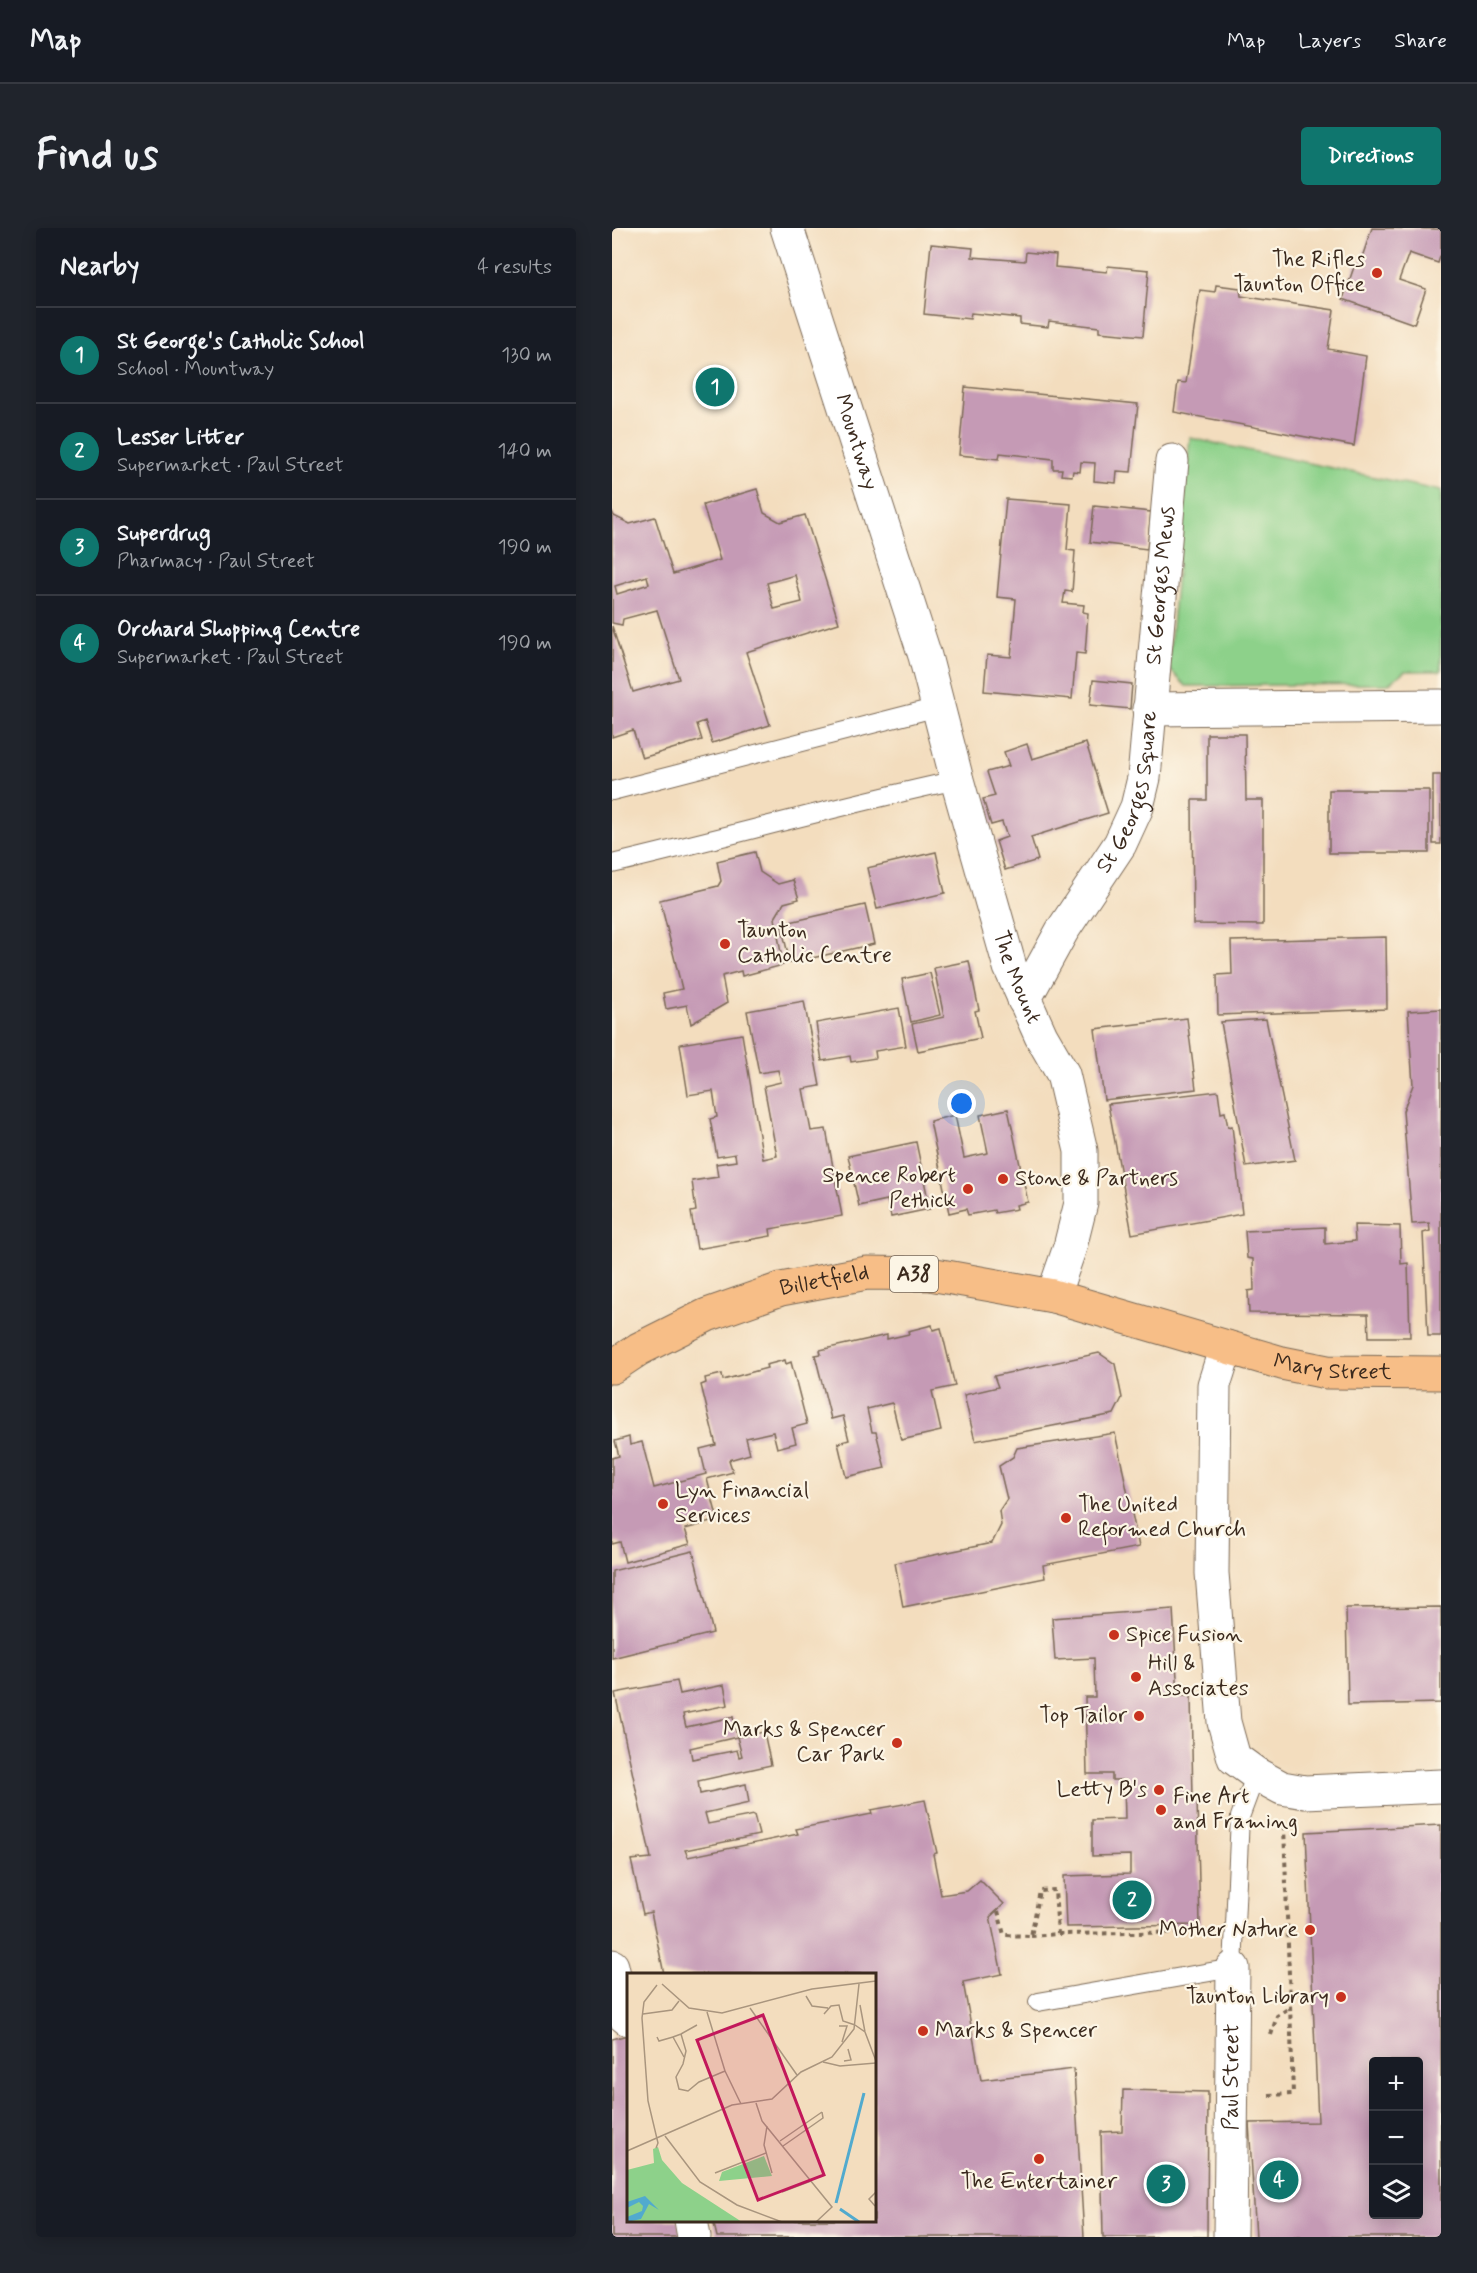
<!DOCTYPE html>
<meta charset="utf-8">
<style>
:root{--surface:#171b24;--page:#20242c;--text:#f1f3f6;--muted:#9ea1a6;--line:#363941;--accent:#0f766e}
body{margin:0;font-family:Mynerve,sans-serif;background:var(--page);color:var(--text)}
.controls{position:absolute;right:18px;bottom:18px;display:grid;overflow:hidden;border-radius:6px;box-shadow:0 3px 15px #0003}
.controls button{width:54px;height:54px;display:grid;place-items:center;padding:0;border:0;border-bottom:2px solid var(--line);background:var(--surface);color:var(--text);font:30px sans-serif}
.you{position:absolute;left:350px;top:876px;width:21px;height:21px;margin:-15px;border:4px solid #fff;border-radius:50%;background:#1a73e8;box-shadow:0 0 0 9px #1a73e833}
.badge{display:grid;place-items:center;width:39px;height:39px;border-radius:50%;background:var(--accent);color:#fff;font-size:20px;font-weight:700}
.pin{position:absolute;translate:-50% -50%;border:3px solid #fff;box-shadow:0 2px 6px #0006}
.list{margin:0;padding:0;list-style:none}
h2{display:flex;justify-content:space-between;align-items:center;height:78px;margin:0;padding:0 24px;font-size:26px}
h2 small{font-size:20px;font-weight:400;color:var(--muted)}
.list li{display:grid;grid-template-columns:39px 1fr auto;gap:18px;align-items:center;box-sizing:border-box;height:96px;padding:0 24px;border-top:2px solid var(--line)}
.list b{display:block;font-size:22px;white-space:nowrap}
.list p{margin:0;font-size:20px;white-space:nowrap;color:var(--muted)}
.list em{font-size:20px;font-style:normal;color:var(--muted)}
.icon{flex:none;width:33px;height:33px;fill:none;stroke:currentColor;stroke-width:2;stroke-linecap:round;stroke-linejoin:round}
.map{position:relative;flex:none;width:829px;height:2009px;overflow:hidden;border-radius:6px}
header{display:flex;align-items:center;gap:36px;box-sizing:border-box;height:84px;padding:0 30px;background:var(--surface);border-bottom:2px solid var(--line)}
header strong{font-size:28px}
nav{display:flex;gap:33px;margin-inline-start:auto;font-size:21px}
.intro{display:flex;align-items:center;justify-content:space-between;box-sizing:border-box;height:144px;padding:0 36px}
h1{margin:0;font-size:42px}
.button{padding:15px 27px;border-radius:6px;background:var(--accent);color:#fff;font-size:21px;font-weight:700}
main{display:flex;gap:36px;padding:0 36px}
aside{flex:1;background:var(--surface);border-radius:6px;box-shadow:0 3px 15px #0003}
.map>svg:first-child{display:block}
.green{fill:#8dd18a;stroke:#647e54;stroke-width:1.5}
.building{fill:#c59ab5;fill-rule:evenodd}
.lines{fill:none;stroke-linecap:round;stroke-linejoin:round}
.lane-casing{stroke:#7b6956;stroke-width:20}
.street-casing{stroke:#7b6956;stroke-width:35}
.primary-casing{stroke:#7b6956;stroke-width:35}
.path{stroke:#7b6956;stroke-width:4;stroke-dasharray:4.5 4.5;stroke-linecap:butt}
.lane{stroke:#fff;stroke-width:18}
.street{stroke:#fff;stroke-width:33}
.primary{stroke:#f7be87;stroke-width:33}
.poi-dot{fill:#c8321e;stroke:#fcf5e5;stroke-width:2}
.labels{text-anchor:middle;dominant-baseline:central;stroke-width:4.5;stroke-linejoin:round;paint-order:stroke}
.shield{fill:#fcf5e5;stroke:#75675a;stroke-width:1.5}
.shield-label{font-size:21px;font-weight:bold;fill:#3b2a1e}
.poi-label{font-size:22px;fill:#3b2a1e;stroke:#fcf5e5;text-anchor:start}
.street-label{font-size:22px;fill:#3b2a1e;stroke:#fcf5e5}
.inset-river{fill:none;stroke:#51aace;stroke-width:3}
.inset-road{fill:none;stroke:#a9957e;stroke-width:1.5}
.view{fill:#c2185b;fill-opacity:0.15;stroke:#c2185b;stroke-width:3}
.inset-edge{fill:none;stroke:#3b2a1e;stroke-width:3}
</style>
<header>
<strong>Map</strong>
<nav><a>Map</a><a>Layers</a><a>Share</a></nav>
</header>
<div class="intro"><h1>Find us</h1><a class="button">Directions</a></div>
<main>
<aside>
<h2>Nearby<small>4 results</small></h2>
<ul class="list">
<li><span class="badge">1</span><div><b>St George's Catholic School</b><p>School · Mountway</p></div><em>130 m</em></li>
<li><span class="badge">2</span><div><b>Lesser Litter</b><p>Supermarket · Paul Street</p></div><em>140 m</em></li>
<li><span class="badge">3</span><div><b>Superdrug</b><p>Pharmacy · Paul Street</p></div><em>190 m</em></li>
<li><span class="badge">4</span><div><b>Orchard Shopping Centre</b><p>Supermarket · Paul Street</p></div><em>190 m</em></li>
</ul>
</aside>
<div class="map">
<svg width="829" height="2009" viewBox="0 0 829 2009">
<rect width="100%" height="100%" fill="#fcf5e5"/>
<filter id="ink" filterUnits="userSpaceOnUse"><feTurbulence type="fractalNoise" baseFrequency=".0167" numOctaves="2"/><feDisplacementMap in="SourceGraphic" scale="12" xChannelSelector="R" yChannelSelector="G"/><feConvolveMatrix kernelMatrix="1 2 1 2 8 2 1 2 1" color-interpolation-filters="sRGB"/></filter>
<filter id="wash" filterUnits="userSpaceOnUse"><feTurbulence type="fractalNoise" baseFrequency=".008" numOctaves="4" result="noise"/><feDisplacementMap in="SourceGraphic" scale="24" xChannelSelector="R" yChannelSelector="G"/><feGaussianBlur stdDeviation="1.35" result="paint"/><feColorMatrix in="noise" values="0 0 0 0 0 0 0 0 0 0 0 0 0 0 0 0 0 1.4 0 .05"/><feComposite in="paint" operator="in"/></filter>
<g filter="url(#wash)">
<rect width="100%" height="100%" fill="#f3ddbe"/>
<path class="green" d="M578 210 829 263V443H793L776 456 574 458 556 440Z"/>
<g id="blocks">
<path class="building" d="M760 0 829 1V26L826 35 797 25 787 52 814 61 802 96 731 71 743 36 747 38Z
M319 16 361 20 360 29 413 33 414 24 444 27 443 39 495 44 496 38 537 42 531 108 487 104V99L437 93 436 99 408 96V90L359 85 358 91 312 86Z
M604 57 628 60 629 68 722 82 716 121 754 128 742 218 562 184 566 154 574 155 588 62 603 64Z
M353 159 526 176 519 244 505 243 504 255 482 253 483 235 469 234 468 244 461 243 460 248 449 247 450 241H441V231L388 225 387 231 347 227Z
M145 261 152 285 168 294 193 287 227 395 134 424 158 497 100 515 93 493 85 496 90 512 30 530 21 502 0 509V398L21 464 67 451 45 382 11 391 10 397 0 395V283L2 288 18 296 43 289 61 346 108 332 91 277ZM183 347 190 374 162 381 155 355ZM35 348 37 356 5 366 3 358Z
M394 271 459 276 455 322 463 323 460 364 453 363 451 375 472 377 471 384 476 385 473 426 464 425 460 471 372 463 375 427 399 429 404 371 385 369Z
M482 278 539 284 535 321 478 314Z
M481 452 520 456 518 481 478 477Z
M595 506H633L634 572H651V697L581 696 580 572H595Z
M474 515 496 585 419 609 426 632 393 642 384 613 395 609 390 594 379 597 371 571 383 568 375 544 397 538 392 524 415 516 420 531Z
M821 547H829V616H821Z
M717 562H817V625H717Z
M143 624 148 644 166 656 181 652 187 671 172 675 163 690 171 737 130 748 129 743 110 748 115 775 79 796 75 777 54 781 51 765 70 761 48 672 106 658 109 653 105 633Z
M324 624 333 665 265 681 255 640Z
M253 677 262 716 178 735 169 696Z
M774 709 775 781 606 787 605 747 620 746 619 713Z
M357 733 367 782 363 783 369 810 306 823 300 796 332 789 322 740Z
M318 745 328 787 299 794 290 751Z
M192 773 208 858 191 861 199 903 214 901 230 988 158 1001 159 1008 85 1021 79 984 84 983 80 953 106 949 104 936 124 933 123 926 105 929 98 891 105 889 101 863 76 867 68 816 130 806 151 931 165 928 152 858 169 854 166 842 147 845 135 783Z
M287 780 294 818 263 823 264 830 239 834 238 828 210 833 204 795Z
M829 781V1108H816L811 1005 818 1003 817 995 800 996 791 883 801 857 796 783Z
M575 790 584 861 492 872 483 801Z
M654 791 683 932 634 939 609 794Z
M606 863 609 885 613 884 616 899 620 898 630 986 520 1006 496 876Z
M396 881 416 974 404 977 405 981 383 985 382 982 356 987 354 981 337 985 318 893 343 887 352 930 376 925 368 887Z
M304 914 318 981 279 989 275 972 247 978 236 928Z
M742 997 788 998 789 1036 796 1035 798 1109H757L756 1086 637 1085 636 1063 642 1062 641 1031 635 1030 633 1003 713 999V1016L743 1013Z
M320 1097 321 1102 329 1100 343 1158 320 1163 329 1203 289 1212 280 1175 255 1181 260 1204H264L273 1240 234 1249 226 1215 237 1212 231 1188 219 1191 203 1127 209 1126 208 1122 275 1107V1111L297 1106 296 1103Z
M487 1125 503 1136 510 1170 502 1186 363 1213 352 1167 386 1159 382 1148Z
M173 1132 174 1136 179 1134 195 1196 180 1200 184 1215 165 1220 161 1204 134 1210 138 1226 117 1232 121 1244 95 1251 106 1292 73 1301 78 1316 13 1334 8 1314 0 1316V1230L7 1228 3 1213 17 1209 18 1217 30 1214 42 1260 94 1246 88 1221 104 1217 89 1157 94 1155 93 1150 110 1146 111 1152 155 1140 154 1137Z
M503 1205 527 1319 431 1337 433 1350 291 1379 283 1335 380 1315 389 1297 387 1283 395 1271 387 1238 401 1229 405 1220Z
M81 1323 101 1405 0 1430V1343Z
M829 1379V1475L736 1477 734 1380Z
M561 1381 566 1468H579L581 1571H585L588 1697 454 1699 452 1648 518 1646V1627L480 1628V1592L513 1591 512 1552H500V1546H475L473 1469H483L482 1430 443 1432 440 1390Z
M65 1453 68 1466 112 1457 116 1477 71 1486 74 1499 121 1489 125 1509 152 1504 159 1537 86 1553 88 1566 134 1556 137 1575 93 1585 96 1596 142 1587 147 1607 73 1622 76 1629 186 1606 184 1601 260 1586 259 1582 313 1572 325 1625 321 1626 329 1667 355 1663 368 1652 392 1676 378 1689 390 1746 351 1754 369 1852 462 1841 472 2009H105L101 1992H262V1746H52L39 1684 31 1686 19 1632 39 1630 3 1465ZM125 1509 130 1528 127 1529 125 1522 80 1531 78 1520Z
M829 1597V2009H644L637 1895 706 1894 694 1604ZM762 1833H807L806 1986H762Z
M16 1807V1992H66L70 2009H0V1811Z
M511 1862 596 1864 595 2009H491L489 1904 510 1903Z"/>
</g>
</g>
<g filter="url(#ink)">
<use href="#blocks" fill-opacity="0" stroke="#7b6956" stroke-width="1.5"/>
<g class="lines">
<defs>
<path id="lane" d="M0 563 326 479
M0 636C115 609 229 577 345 552
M426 1774 621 1740 628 1589 644 1546"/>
<g id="street">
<path id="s1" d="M175 0 313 428 345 552 398 739 429 808 451 846 469 923V975L458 1019 441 1068"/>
<path d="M537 481 829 478"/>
<path id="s2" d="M412 772 450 703 508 616 525 579 532 550 560 233"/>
<path d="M614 1119 602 1157 600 1345 612 1494 622 1530 644 1546 670 1560 693 1564 829 1558"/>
<path d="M0 1738 11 1787 16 1791"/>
<path d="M79 1992 82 2009"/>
<path id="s3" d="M618 2009 621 1740"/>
</g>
<g id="primary">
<path id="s4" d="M0 1139 27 1121 95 1087 169 1061 255 1045 318 1046 441 1068 670 1135 715 1144 829 1145"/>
</g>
</defs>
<use href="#lane" class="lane-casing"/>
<use href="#street" class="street-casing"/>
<use href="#primary" class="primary-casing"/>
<path class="path" d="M386 1683 392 1707 419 1708 428 1663 443 1662 446 1706
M419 1708 446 1706 595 1704
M659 1807 665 1788 677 1780
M657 1867 681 1866 672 1597"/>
<use href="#lane" class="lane"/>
<use href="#street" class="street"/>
<use href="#primary" class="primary"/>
</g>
</g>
<g class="poi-dot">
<circle cx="765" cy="45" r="6"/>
<circle cx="113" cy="716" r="6"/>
<circle cx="391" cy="951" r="6"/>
<circle cx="356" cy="961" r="6"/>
<circle cx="51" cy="1276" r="6"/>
<circle cx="454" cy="1290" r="6"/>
<circle cx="502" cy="1407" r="6"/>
<circle cx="524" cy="1449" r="6"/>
<circle cx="527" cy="1488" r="6"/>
<circle cx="285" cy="1515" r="6"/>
<circle cx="547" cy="1562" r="6"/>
<circle cx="549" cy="1582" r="6"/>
<circle cx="698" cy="1702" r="6"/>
<circle cx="729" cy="1769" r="6"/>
<circle cx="311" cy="1803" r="6"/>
<circle cx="427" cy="1931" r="6"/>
</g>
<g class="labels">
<rect class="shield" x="278" y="1028" width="48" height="36" rx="4.5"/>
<g class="shield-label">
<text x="302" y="1046">A38</text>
</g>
<g class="poi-label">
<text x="753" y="32" text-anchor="end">The Rifles<tspan x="753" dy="25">Taunton Office</tspan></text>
<text x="125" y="703">Taunton<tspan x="125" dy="25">Catholic Centre</tspan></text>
<text x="344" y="948" text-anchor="end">Spence Robert<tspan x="344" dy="25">Pethick</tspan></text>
<text x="403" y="951">Stone &amp; Partners</text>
<text x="63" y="1263">Lyn Financial<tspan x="63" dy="25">Services</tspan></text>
<text x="466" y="1277">The United<tspan x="466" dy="25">Reformed Church</tspan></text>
<text x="514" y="1407">Spice Fusion</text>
<text x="536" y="1436">Hill &amp;<tspan x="536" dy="25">Associates</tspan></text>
<text x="515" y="1488" text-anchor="end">Top Tailor</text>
<text x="273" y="1502" text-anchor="end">Marks &amp; Spencer<tspan x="273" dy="25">Car Park</tspan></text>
<text x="535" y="1562" text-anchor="end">Letty B's</text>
<text x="561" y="1569">Fine Art<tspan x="561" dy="25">and Framing</tspan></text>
<text x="686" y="1702" text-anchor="end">Mother Nature</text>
<text x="717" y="1769" text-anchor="end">Taunton Library</text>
<text x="323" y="1803">Marks &amp; Spencer</text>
<text x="427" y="1954" text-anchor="middle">The Entertainer</text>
</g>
<g class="street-label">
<text stroke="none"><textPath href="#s1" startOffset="225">Mountway</textPath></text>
<text stroke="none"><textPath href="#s2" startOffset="447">St Georges Mews</textPath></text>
<text stroke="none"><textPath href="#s2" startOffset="236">St Georges Square</textPath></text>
<text stroke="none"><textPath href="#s1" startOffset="784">The Mount</textPath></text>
<text stroke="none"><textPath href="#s4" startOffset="231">Billetfield</textPath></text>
<text stroke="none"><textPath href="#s4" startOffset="752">Mary Street</textPath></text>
<text stroke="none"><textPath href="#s3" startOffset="160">Paul Street</textPath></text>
</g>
</g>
<g transform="translate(15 1745)">
<rect width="249" height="249" fill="#f3ddbe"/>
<path d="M31 174 35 187 55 210 115 249H0V197L27 190 26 176ZM137 183 145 203 92 208 95 199Z" fill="#8dd18a"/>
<path d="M18 223 32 237 22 231 14 246 0 249V244L15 238 16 233 12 229 0 235V229Z" fill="#51aace"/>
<path class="inset-river" d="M209 230 237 120M213 236 232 249"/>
<path class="inset-road" d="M35 11 62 35 95 40 185 16 249 8M179 23 185 33 201 35M233 32 238 59M123 35 170 102M80 39 98 98M16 41 45 37 52 28M197 41 204 33 212 32 216 48 228 52M228 52 238 59 249 88M212 53H220L215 69M54 61 70 52M30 64 32 68 46 64M57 84 46 64 54 61 59 78 56 91 49 104 52 116 61 118 72 109 98 98 114 131M217 88 224 87 221 76M196 89 213 93 249 90M129 130 135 148 205 234 189 249M140 153 137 172 145 200M38 163 73 209 110 232 155 249M153 168 195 139M156 173 196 145 195 139M29 175 31 170 21 128 15 45 17 29 30 12M0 178 105 132 145 126 174 99 205 84 227 56 232 11M88 200 139 180M155 219 184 208M248 233 242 226 249 219"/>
<path class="view" d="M136 42 197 202 131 227 70 67Z"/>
<rect width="249" height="249" class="inset-edge"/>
</g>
</svg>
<div class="controls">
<button>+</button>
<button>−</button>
<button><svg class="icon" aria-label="layers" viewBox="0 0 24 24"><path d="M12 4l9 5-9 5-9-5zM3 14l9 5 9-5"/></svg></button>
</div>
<div class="you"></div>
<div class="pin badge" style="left:103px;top:159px">1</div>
<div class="pin badge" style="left:520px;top:1672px">2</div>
<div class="pin badge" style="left:554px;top:1956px">3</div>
<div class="pin badge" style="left:667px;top:1952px">4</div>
</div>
</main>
